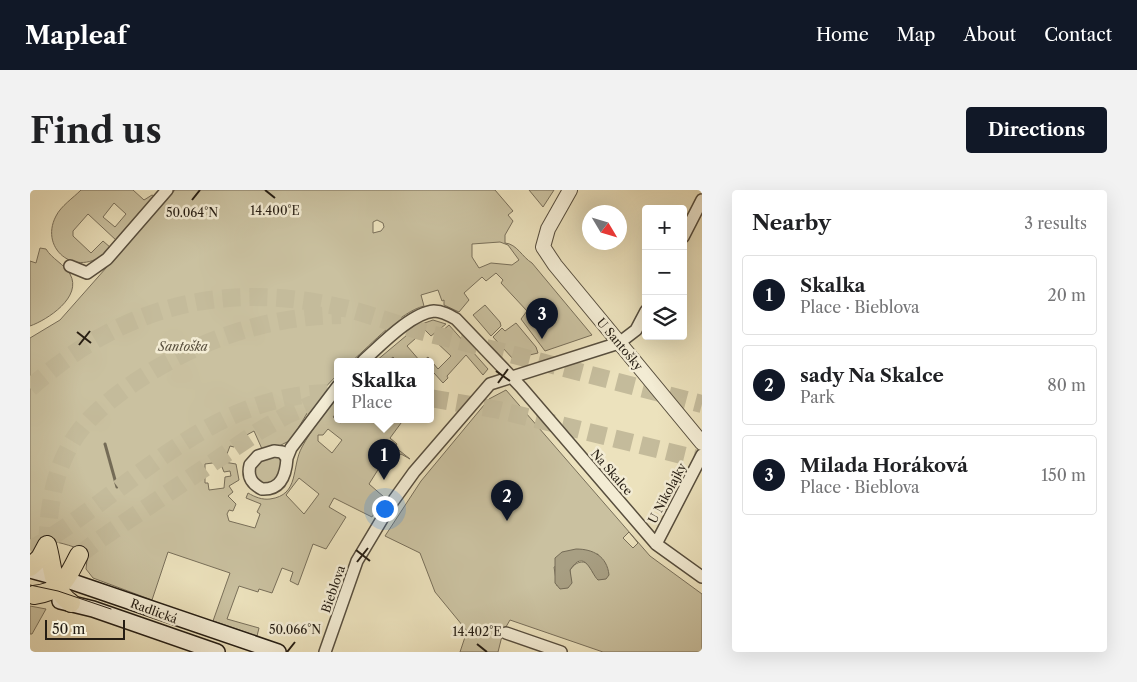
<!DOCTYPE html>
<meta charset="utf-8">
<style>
:root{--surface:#fff;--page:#f2f2f2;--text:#202124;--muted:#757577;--line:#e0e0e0;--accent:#111827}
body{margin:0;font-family:"Libre Caslon Text",serif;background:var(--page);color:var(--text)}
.controls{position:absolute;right:15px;top:15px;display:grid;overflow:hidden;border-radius:5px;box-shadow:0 5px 20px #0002}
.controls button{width:45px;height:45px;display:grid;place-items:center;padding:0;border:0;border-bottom:1px solid var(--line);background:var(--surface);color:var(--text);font:25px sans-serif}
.compass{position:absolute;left:552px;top:15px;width:45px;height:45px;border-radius:50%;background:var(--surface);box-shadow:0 5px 20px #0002;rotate:128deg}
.scale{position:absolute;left:15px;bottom:12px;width:80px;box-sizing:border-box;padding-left:5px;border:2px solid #251d13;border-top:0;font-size:14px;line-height:18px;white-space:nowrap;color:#251d13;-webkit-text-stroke:4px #f3ecd4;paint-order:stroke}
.you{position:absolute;left:354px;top:318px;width:18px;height:18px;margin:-12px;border:4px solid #fff;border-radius:50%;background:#1a73e8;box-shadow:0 0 0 8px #1a73e833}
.badge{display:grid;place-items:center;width:32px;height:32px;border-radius:50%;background:var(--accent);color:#fff;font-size:16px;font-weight:700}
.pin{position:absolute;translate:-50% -41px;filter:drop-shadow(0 1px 2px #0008)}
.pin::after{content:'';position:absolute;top:26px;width:18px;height:15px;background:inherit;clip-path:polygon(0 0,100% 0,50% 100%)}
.popup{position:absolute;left:304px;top:168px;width:100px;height:65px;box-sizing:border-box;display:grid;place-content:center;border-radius:5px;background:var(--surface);filter:drop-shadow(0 1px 4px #0005);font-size:16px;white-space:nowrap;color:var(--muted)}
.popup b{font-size:19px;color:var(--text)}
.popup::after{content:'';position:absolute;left:50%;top:100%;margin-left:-10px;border:10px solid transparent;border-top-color:var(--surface)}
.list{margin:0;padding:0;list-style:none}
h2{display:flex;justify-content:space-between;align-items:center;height:65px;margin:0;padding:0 20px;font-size:21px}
h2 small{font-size:16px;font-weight:400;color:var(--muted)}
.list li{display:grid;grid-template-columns:32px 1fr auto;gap:15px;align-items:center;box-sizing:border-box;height:80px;margin:0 10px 10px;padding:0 10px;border:1px solid var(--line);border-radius:5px}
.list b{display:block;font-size:19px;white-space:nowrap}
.list p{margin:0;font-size:16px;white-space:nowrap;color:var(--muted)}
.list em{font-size:16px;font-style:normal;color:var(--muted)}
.icon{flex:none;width:28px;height:28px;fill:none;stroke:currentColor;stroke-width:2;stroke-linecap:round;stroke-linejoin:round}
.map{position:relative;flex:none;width:672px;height:462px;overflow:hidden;border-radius:5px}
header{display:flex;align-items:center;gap:30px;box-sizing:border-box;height:70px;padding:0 25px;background:var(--accent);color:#fff}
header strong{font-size:24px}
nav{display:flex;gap:28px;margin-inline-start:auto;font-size:18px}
.intro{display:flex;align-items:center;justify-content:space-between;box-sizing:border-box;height:120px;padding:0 30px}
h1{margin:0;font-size:35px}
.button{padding:12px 22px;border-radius:5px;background:var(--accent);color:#fff;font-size:18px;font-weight:700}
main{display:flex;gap:30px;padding:0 30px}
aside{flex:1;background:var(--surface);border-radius:5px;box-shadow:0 5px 20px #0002}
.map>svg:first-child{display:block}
.green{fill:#cac1a0;stroke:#786f5a;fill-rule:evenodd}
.water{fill:#a89f83;stroke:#746b56}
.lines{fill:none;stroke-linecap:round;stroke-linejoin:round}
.stream{stroke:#746b56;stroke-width:3}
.trunk-tunnel{stroke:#c4bb9b;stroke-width:18;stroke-dasharray:18 9;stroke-linecap:butt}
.minor-casing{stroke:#574e3e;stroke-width:14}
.tertiary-casing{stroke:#574e3e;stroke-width:16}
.secondary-casing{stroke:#251d13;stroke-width:18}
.trunk-casing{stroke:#251d13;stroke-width:20}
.minor{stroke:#f3ecd4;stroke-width:11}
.tertiary{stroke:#f3ecd4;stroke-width:14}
.secondary{stroke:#f3ecd4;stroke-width:15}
.trunk{stroke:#ece2bd;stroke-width:18}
.tram{stroke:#251d13;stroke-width:1}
.ticks{fill:none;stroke:#251d13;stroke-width:2}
.labels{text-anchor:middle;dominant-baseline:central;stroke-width:5;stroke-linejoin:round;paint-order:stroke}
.street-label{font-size:12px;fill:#251d13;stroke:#f3ecd4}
.park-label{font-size:12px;font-style:italic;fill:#574e3d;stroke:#f3ecd4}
.ticks-label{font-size:12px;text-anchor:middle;fill:#251d13;stroke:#f3ecd4;stroke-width:5;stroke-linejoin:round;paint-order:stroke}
</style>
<header>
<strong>Mapleaf</strong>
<nav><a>Home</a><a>Map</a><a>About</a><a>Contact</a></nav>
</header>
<div class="intro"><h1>Find us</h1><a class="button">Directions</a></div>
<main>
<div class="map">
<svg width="672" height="462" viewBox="0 0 672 462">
<rect width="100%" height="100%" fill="#ece2bd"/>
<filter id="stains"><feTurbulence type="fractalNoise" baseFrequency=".004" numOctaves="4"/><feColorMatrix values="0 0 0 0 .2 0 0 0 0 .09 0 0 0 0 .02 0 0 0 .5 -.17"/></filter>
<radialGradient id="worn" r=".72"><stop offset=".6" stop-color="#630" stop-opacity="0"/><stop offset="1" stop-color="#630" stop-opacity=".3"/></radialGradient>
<path class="green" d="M51 0H103L114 10 122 5 126 7 87 51 58 24 43 41V46L61 63 73 51 81 58C49 92 8 60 26 26 31 16 43 8 51 0ZM84 13 96 24 85 37 73 27Z
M145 0H465L483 21 478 25 483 31 475 45V53C487 54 492 67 502 73L562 145 515 161 491 129 497 121 471 93 473 90 466 83 456 91 452 87 434 103 439 110 429 122 414 115V110L412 111 408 100 391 105 394 116C370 122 342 154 322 171H308V184L288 205 261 250 247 257 232 259 224 241 213 247 204 257 200 256 194 272 206 274 209 290 199 296 203 302 198 306 206 314 203 321 199 320 197 324 199 331 225 338 230 324 227 322 231 314 216 308 218 303C225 307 232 310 240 309 270 305 261 277 272 257 282 239 294 223 308 207V221L303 227 311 233 315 229H374L360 248 367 254 365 257 380 269 371 264 363 269 356 267 339 294 354 307 342 327 304 308 299 317 316 327 296 359 283 354 268 395 260 391 263 382 252 378 242 403 229 399 228 402 209 396 197 429 229 438 227 446 183 431 200 383 138 362 122 410 63 388 56 379 57 370 43 361 44 357C29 352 16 349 0 351V148L30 130ZM347 30 353 33 354 37 351 41 343 43V32ZM470 52 478 55 489 70 482 75 461 73 449 78 442 67V54ZM298 239 312 250 302 263 288 251V245H293ZM190 272 194 282 200 281 201 286 195 287 194 298 179 300 178 293H175V274ZM269 288 289 304 274 324 256 305Z
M499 0H524L513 17Z
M10 58 16 59C22 69 34 74 40 84 53 107 17 130 0 136V71L6 73Z
M455 115 470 132 471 136 461 146 443 125Z
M403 130 416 134 401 146 395 140 377 156 390 171H367L363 167 358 171H346L389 135Z
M486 133 506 157 508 163 483 169 463 147 472 138 475 141Z
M419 135 458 179 453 185 436 165 417 186 418 188 413 193 404 183 400 186V171H393L398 167 408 179 421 166 403 149Z
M476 200 620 366 672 404V462H573L480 430 473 442 468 462H430L437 441 405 402 390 363 355 346 391 291 459 209ZM599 342 608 353 603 358 593 348ZM568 364 563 383C560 370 548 368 540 380V386L527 396 524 377Z
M236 265 249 267 251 273 249 288 237 294 227 292 222 276Z
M0 416 16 419 2 444H0Z"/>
<path class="water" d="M546 359C563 359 577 366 579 385L576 389 568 390C561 384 555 357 540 380L542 393 538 398 530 399 525 393V368L532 362Z"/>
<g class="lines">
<path class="stream" d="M75 254 87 297"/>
<path class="trunk-tunnel" d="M0 198C95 113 199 89 322 120 351 128 380 139 409 146 497 168 584 191 672 214
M400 208 469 220 672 270
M17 355C19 318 23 284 42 252 57 227 81 209 105 192 166 151 236 126 311 125
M0 360C102 301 179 201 308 203
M49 365 66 352 229 241 257 225 292 210"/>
<defs>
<path id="minor" d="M653 47 672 10
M40 76 57 83 77 69 137 0
M333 171C350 156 381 123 404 121 412 121 419 125 426 129L491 197 626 354 672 387
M244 261 252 262 257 268C256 284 252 300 232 299 222 294 217 287 220 275L228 266Z
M257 268 261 258 308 196
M626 354 672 265
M476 443 531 462
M295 462 327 371 361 314 384 282 460 194 589 153 606 140 616 121"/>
<path id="tertiary" d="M540 0 518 39 513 57 525 75 672 253"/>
<path id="secondary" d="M0 380 37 390 248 462
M30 411 63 419 187 462"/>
<path id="trunk" d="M17 355C23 374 21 400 41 413
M0 377 10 368 17 355
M4 405C34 401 36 389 49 365"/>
</defs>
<use href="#minor" class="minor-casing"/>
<use href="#tertiary" class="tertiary-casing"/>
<use href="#secondary" class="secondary-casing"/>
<use href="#trunk" class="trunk-casing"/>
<use href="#minor" class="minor"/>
<use href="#tertiary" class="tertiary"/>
<use href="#secondary" class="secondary"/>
<use href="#trunk" class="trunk"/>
<path class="tram" d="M0 395 28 401 81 419"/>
</g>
<path class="ticks" d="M235 0 245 8M162 10 170 0M47 142 61 153M49 155 60 141M466 181 480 191M468 193 478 179M326 360 340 371M327 372 338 358M447 454 457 462M257 462 265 452"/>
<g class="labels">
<g class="street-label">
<text transform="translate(590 154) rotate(50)">U Santošky</text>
<text transform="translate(582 282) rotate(49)">Na Skalce</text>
<text transform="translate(637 303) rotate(-62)">U Nikolajky</text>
<text transform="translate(303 399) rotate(-71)">Bieblova</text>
<text transform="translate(124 421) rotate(20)">Radlická</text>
</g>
<g class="park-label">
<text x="153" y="156">Santoška</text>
</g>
</g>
<g class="ticks-label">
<text x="245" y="25">14.400°E</text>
<text x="162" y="27">50.064°N</text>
<text x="265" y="444">50.066°N</text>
<text x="447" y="446">14.402°E</text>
</g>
<rect width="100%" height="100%" filter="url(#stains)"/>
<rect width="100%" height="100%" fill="url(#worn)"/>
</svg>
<div class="controls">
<button>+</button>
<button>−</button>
<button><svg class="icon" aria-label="layers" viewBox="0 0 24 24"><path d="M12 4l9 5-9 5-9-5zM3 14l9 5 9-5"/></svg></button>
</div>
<svg class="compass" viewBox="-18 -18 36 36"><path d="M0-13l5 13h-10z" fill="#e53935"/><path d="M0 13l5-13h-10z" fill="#757577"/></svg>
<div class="scale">50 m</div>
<div class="you"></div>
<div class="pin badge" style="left:354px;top:290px">1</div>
<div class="popup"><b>Skalka</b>Place</div>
<div class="pin badge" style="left:477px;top:331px">2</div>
<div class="pin badge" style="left:512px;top:149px">3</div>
</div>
<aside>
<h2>Nearby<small>3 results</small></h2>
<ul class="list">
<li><span class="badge">1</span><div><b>Skalka</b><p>Place · Bieblova</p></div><em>20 m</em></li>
<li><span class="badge">2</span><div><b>sady Na Skalce</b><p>Park</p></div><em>80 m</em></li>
<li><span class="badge">3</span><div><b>Milada Horáková</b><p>Place · Bieblova</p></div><em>150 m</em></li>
</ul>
</aside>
</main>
